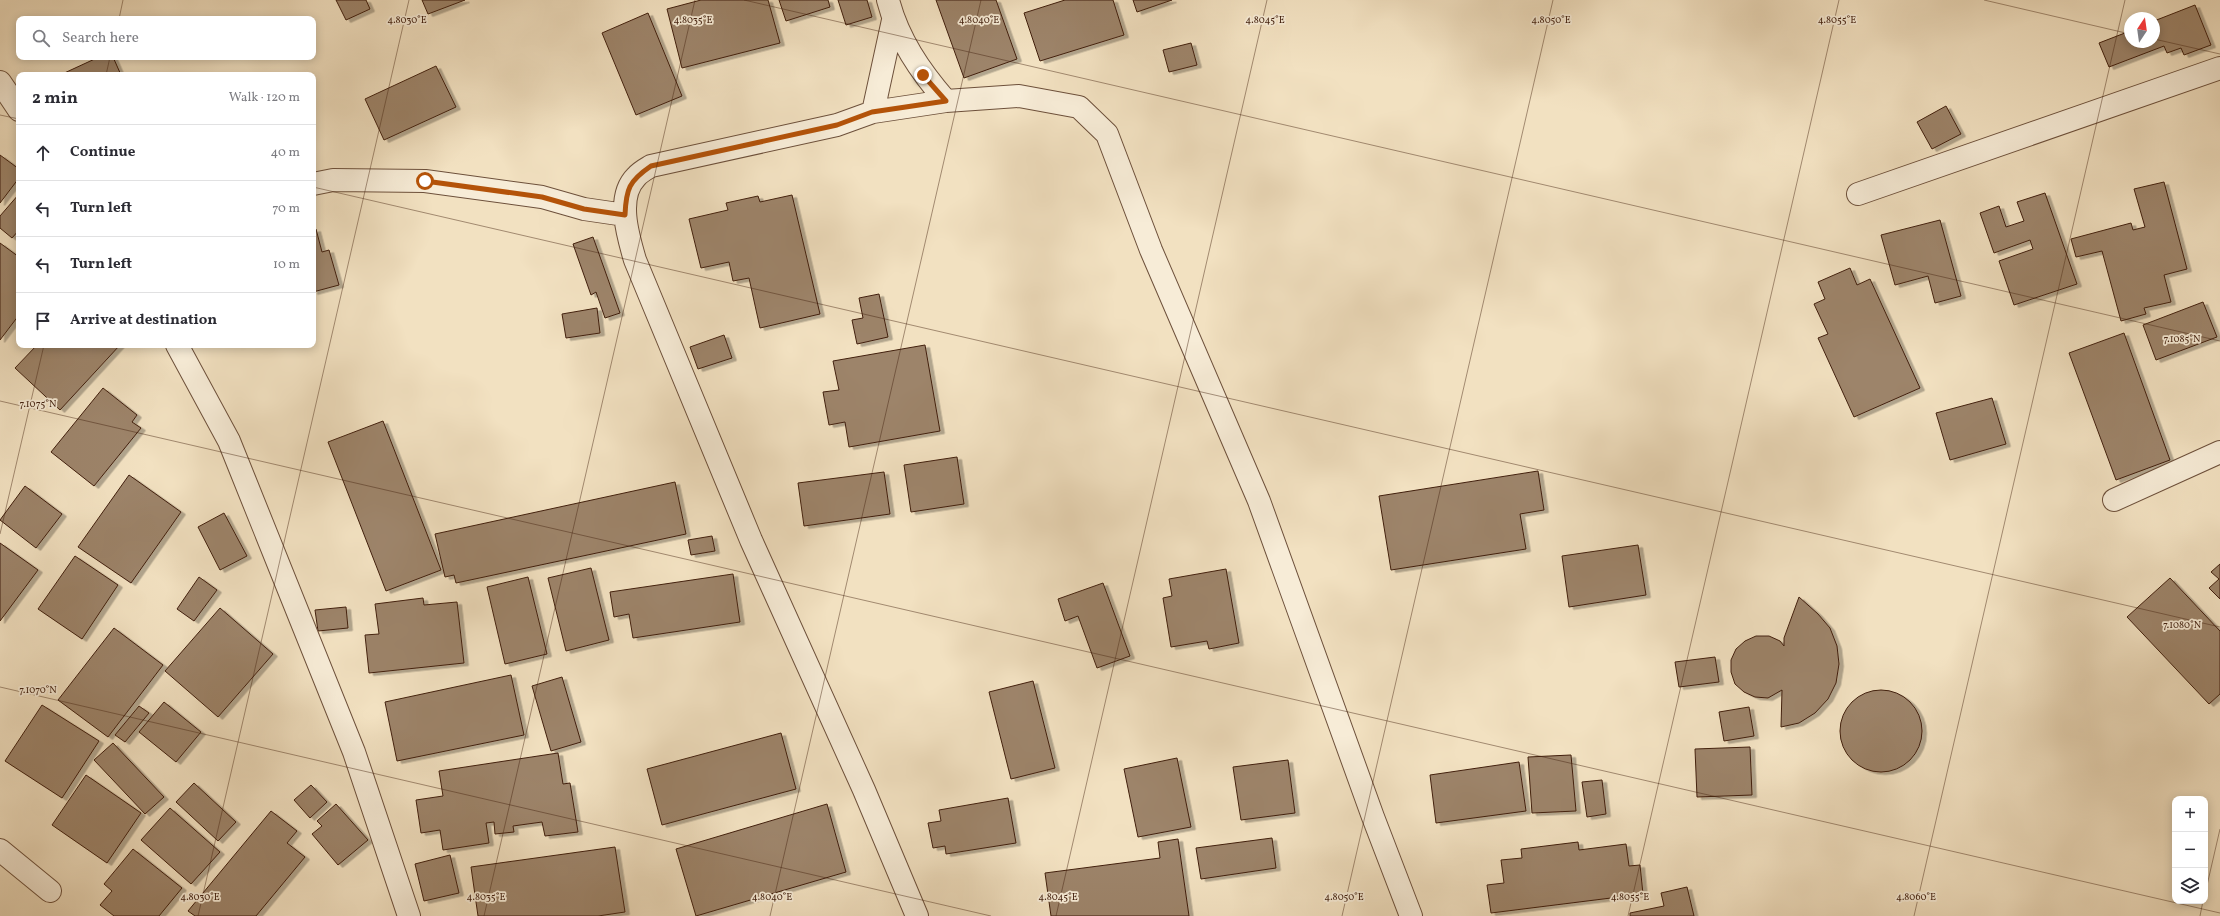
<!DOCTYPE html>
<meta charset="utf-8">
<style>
:root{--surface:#fff;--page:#f7f7f7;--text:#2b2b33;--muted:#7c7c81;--line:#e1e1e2}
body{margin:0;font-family:Vollkorn,serif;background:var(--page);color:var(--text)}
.controls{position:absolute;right:12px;bottom:12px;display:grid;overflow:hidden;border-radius:8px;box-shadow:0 2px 10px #0003}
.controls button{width:36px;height:36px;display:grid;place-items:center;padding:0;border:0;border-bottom:1px solid var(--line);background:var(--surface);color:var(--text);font:20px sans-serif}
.compass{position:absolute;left:2124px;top:12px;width:36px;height:36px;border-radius:50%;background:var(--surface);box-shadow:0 2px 10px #0003;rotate:13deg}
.stop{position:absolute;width:12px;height:12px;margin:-9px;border:3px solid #b45309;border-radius:50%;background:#fff}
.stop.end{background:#b45309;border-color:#fff;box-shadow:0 1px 4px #0008}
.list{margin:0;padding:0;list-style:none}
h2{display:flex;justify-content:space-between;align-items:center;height:52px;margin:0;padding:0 16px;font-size:17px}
h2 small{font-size:13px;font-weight:400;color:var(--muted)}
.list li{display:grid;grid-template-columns:26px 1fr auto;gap:12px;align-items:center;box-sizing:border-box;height:56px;padding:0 16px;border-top:1px solid var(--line)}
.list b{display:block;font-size:15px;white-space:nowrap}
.list em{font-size:13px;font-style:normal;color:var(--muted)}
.icon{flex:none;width:22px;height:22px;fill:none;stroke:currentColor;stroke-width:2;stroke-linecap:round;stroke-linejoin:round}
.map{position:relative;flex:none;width:2220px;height:916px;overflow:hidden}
.search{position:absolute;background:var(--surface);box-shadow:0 2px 10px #0003;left:16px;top:16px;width:300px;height:44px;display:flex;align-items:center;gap:10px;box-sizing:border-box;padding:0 14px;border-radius:8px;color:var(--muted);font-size:15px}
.panel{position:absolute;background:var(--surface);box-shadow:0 2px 10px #0003;left:16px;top:72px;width:300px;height:276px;border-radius:8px}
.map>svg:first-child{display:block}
.building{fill:#9d846b;stroke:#411f0e;filter:url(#shadow)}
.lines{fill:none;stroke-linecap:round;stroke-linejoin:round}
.street-casing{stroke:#6d503b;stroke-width:24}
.street{stroke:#f7ecd7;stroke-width:22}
.route{stroke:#b45309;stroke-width:5}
.ticks{fill:none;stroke:#411f0e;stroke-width:1;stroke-opacity:0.45}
.ticks-label{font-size:10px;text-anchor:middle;fill:#411f0e;stroke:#f7ecd7;stroke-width:3.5;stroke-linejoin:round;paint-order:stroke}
</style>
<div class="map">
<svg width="2220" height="916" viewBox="0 0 2220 916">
<defs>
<filter id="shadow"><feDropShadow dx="4.5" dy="2.5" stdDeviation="0" flood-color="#0004"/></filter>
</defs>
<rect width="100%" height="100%" fill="#f2e1c1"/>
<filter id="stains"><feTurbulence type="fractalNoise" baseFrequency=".005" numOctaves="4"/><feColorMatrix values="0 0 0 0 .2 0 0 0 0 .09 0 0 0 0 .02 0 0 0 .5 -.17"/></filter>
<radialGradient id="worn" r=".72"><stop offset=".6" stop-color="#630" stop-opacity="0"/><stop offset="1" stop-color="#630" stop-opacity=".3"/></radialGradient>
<path class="building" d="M336 0H366L370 9 346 20Z
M422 0H465L428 14Z
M701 0H768L780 43 682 68 667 9Z
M779 0H828L830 7 786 21Z
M838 0H867L872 17 846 25Z
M936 0H996L1017 59 964 78Z
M1065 0H1113L1124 35 1040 61 1024 13Z
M1133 0H1172L1137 12Z
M2195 5 2211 45 2184 55 2181 48 2167 53 2164 46 2109 67 2099 43 2130 31V42H2154V21Z
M648 13 682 96 636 115 602 33Z
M1191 43 1197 65 1169 72 1163 50Z
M99 57H113L121 75H60Z
M436 66 456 107 384 140 365 99Z
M1946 106 1961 134 1932 149 1917 122Z
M0 155 19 169V178L0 203Z
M2164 182 2187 269 2164 275 2171 302 2144 308 2146 314 2121 321 2102 251 2076 257 2071 239 2131 223 2133 230 2145 227 2134 189Z
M2045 193 2077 284 2014 305 1999 261 2033 249 2030 240 1994 253 1980 213 1999 206 2006 227 2024 221 2017 202Z
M19 194V230L12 238 0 228V216Z
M792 195 820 314 760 328 749 278 733 281 729 262 701 268 689 219 728 210 726 203 758 196 760 202Z
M1940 220 1961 296 1935 303 1928 276 1895 285 1881 235Z
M316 229 322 252 329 250 339 285 313 292V230Z
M593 237 620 313 605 318 596 292 591 295 573 244Z
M0 243 19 257V315L0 340Z
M1850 268 1857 285 1870 279 1920 388 1854 417 1818 338 1828 334 1814 304 1825 299 1818 282Z
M879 294 888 337 857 344 852 320 863 318 859 298Z
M2203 302 2217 337 2156 360 2143 325Z
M597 308 600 333 566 338 562 314Z
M2124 333 2170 460 2116 480 2069 353Z
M724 335 732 358 698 369 690 347Z
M37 345H120L60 410 15 368Z
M925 345 940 431 849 447 845 422 829 425 823 392 839 390 833 361Z
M103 388 137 415 132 422 141 428 94 486 51 452Z
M1992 398 2006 444 1950 460 1936 413Z
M383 421 441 570 386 591 328 442Z
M957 457 964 504 911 512 904 465Z
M1538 471 1544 510 1520 514 1526 549 1391 570 1379 496Z
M884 472 890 514 804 526 798 483Z
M129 475 181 512 131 583 78 547Z
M675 482 686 534 456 583 454 575 445 577 435 534Z
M25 486 62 514 36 548 0 520Z
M224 513 247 556 220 570 198 527Z
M712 536 715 551 691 555 688 540Z
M0 543 38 570 0 621Z
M1638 545 1646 595 1569 607 1562 556Z
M75 556 118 585 82 639 38 609Z
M2220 564V599L2209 588 2219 579 2211 572Z
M591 568 609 640 566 651 548 578Z
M1226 569 1239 643 1209 649 1207 641 1171 647 1163 598 1172 596 1169 579Z
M733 574 740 622 633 638 629 614 614 617 610 592Z
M199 577 217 590 194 621 177 609Z
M528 577 547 654 505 664 487 587Z
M2170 578 2220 631V694L2209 704 2127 617Z
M1103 583 1130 656 1097 668 1078 616 1065 621 1058 599Z
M1799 597 1818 614 1830 628 1837 646 1839 664 1836 683 1828 699 1815 713 1799 723 1781 727 1782 690 1768 698 1755 697 1744 692 1735 684 1731 672V660L1736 649 1745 641 1756 636H1769L1780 641 1784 646V638Z
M423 598 424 605 457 602 464 663 369 673 365 635 379 634 375 604Z
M346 607 348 628 318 631 315 610Z
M220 608 273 654 218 717 165 671Z
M114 628 163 665 108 737 58 700Z
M1715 657 1719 682 1679 687 1675 662Z
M511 675 524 735 397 761 385 702Z
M562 677 581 742 551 751 532 686Z
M1033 681 1055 768 1011 779 989 692Z
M1840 731a41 41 0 1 1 82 0a41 41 0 1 1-82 0Z
M164 702 201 732 176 762 139 732Z
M42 705 99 741 62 798 5 761Z
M139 706 149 713 125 742 115 735Z
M1749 707 1754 736 1724 741 1719 712Z
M781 733 796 789 662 825 647 769Z
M113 743 164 797 145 814 94 760Z
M1750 747 1752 795 1697 797 1695 749Z
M558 753 563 784 570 783 578 832 545 836 542 822 513 826 514 832 495 834 494 822 486 823 489 843 443 850 440 830 421 833 416 800 443 796 439 771Z
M1571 755 1576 811 1532 813 1528 757Z
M1177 758 1191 827 1138 837 1124 769Z
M1288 760 1295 813 1241 820 1233 767Z
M1519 762 1526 811 1436 823 1430 775Z
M86 775 141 813 107 863 52 825Z
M1602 780 1606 814 1587 817 1582 782Z
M194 783 236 822 218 841 176 802Z
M311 785 327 802 310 818 294 800Z
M1008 798 1016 843 946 854 945 846 933 848 928 823 941 821 939 810Z
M336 804 368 840 338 865 312 834 322 826 317 821Z
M827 804 846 872 696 916 676 849Z
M170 808 220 852 191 884 141 840Z
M271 811 297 831 287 843 305 857 256 916H195L188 911Z
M1272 838 1276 868 1201 879 1196 848Z
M1178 839 1189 916H1051L1045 873 1160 858 1158 842Z
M1578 842 1579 850 1626 844 1629 866 1640 865 1643 894 1491 913 1487 885 1504 883 1501 860 1522 858 1521 849Z
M615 847 625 912 598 916H478L471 867Z
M133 849 182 888 159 916H114L100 905 112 891 104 884Z
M450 855 459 893 424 901 415 864Z
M1687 887 1694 916H1630V913L1664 906 1661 893Z"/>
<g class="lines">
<defs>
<path id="street" d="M888 0C898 39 920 71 946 101
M0 82 19 110
M873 112 893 20
M313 184 333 180 425 181 542 197 584 209 625 215
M1858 194 2220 68
M177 345 229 441 354 752 409 916
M2114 500 2220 452
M0 850 50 891
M917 916 864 790 751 540 635 260C628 236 616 197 636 177 640 172 646 169 651 166L837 125 873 112 946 101 1019 96 1079 107 1107 134 1151 250 1259 501 1373 817 1411 916"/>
</defs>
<use href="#street" class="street-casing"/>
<use href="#street" class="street"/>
</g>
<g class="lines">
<path class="route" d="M425 181 542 197 584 209 625 215C626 189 629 181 651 166L837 125 872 112 946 101 923 75"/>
</g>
<path class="ticks" d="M744 0 2220 341M1984 0 2130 34M119 19 123 0M2154 39 2220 54M106 75 110 57M0 115 19 119M313 187 2220 627M0 401 2220 913M0 534 44 345M0 687 991 916M2205 894 2220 829M198 916 409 0M484 916 695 0M770 916 981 0M1056 916 1267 0M1342 916 1553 0M1628 916 1839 0M1914 916 2125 0M2200 916 2203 901"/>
<g class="ticks-label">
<text x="1837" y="23">4.8055°E</text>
<text x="407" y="23">4.8030°E</text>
<text x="693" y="23">4.8035°E</text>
<text x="979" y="23">4.8040°E</text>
<text x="1265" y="23">4.8045°E</text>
<text x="1551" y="23">4.8050°E</text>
<text x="2182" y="342">7.1085°N</text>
<text x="38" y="407">7.1075°N</text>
<text x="2182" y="628">7.1080°N</text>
<text x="38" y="693">7.1070°N</text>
<text x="200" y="900">4.8030°E</text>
<text x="486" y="900">4.8035°E</text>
<text x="772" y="900">4.8040°E</text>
<text x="1058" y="900">4.8045°E</text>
<text x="1344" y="900">4.8050°E</text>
<text x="1630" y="900">4.8055°E</text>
<text x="1916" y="900">4.8060°E</text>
</g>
<rect width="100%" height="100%" filter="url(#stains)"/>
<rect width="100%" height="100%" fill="url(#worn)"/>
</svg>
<div class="controls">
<button>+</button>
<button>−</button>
<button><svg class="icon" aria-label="layers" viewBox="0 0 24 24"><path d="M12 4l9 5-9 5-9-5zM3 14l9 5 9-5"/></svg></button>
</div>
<svg class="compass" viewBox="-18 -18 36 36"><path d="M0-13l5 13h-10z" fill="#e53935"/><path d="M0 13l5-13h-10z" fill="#7c7c81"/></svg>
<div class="stop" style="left:425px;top:181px"></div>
<div class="stop end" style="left:923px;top:75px"></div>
<div class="search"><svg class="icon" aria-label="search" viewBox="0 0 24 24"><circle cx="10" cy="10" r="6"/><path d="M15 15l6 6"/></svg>Search here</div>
<section class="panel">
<h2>2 min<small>Walk · 120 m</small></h2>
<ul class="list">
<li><svg class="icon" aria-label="ahead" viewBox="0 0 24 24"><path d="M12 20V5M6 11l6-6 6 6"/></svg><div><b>Continue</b></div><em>40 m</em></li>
<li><svg class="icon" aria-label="left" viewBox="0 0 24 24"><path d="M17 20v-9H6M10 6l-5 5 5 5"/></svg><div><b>Turn left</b></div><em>70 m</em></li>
<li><svg class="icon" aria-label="left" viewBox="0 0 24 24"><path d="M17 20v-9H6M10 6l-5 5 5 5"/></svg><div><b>Turn left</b></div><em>10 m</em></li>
<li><svg class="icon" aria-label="arrive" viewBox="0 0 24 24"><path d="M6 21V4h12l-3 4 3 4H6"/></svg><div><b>Arrive at destination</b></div></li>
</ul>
</section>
</div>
